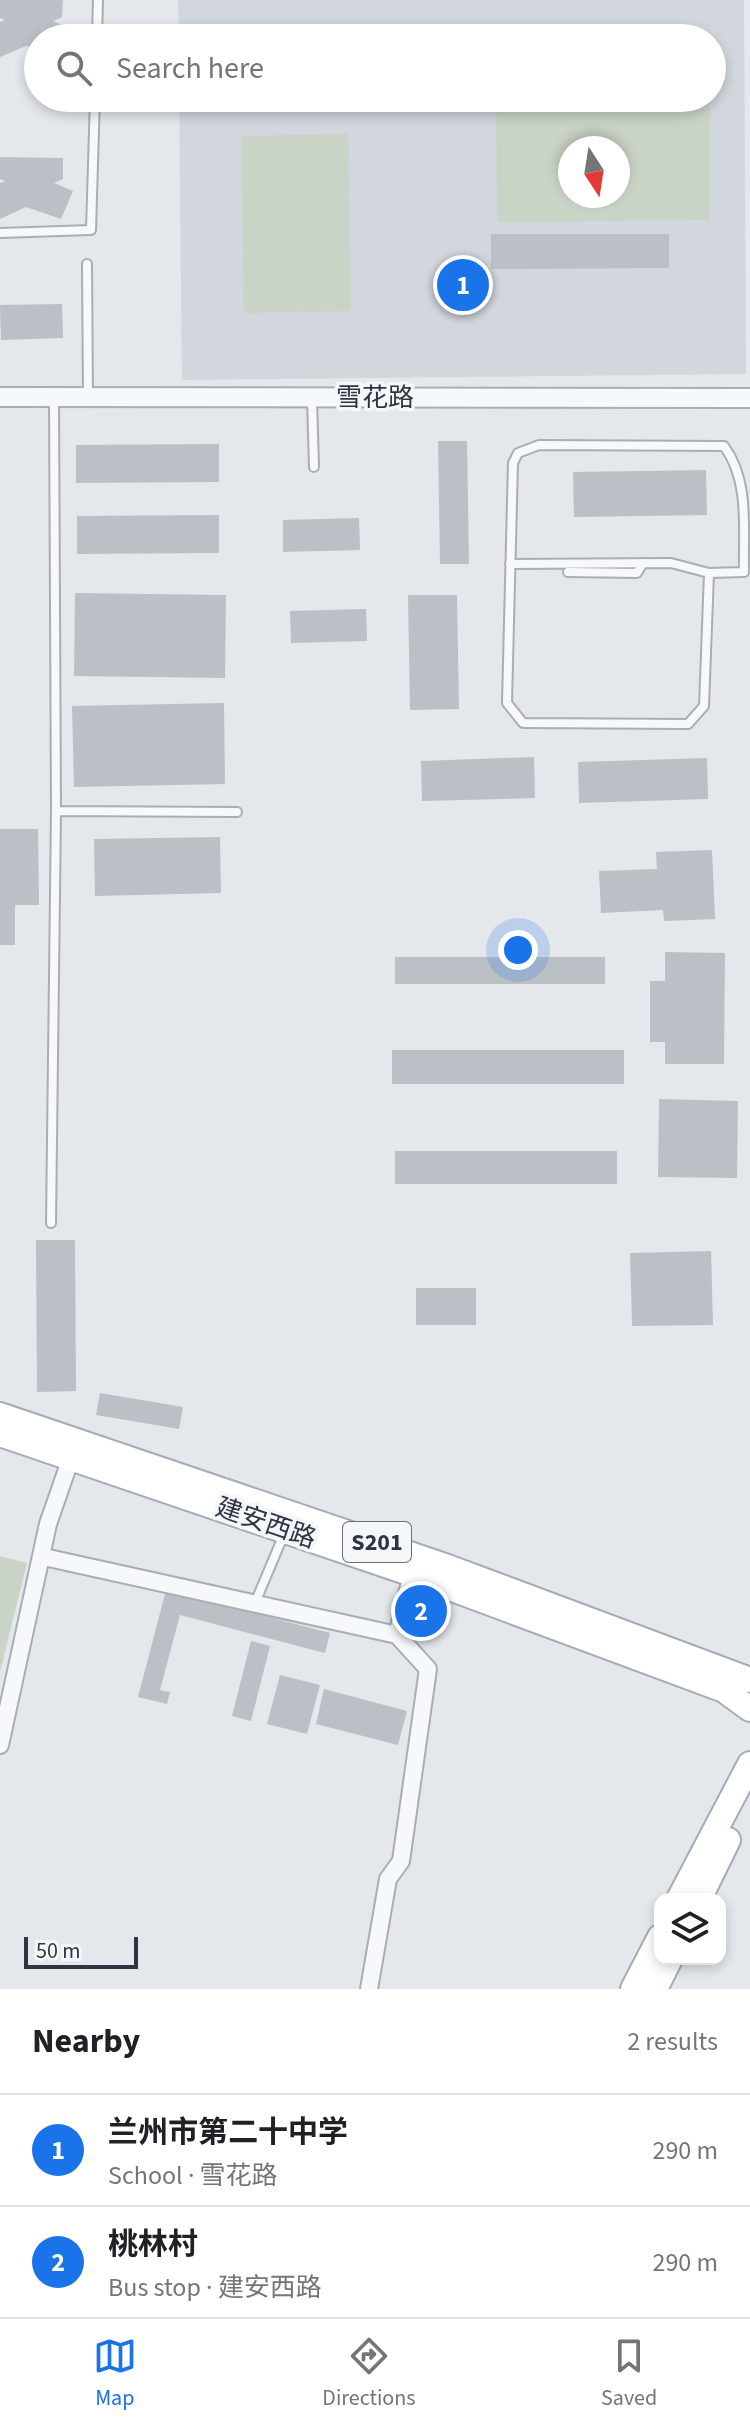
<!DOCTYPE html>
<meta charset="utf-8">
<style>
:root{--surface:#fff;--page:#f6f6f6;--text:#202124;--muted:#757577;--line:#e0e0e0;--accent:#1a73e8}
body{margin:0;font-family:"Source Sans 3","Noto Sans SC",sans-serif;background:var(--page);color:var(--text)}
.controls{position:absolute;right:24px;bottom:24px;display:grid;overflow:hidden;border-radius:16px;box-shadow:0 4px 12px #0003}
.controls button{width:72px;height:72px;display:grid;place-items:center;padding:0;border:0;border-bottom:2px solid var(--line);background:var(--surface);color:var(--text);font:40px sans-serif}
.compass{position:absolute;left:558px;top:136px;width:72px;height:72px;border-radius:50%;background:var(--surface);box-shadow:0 4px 12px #0003;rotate:168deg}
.scale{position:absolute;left:24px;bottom:20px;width:114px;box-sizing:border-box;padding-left:8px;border:4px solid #2d3542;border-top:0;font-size:22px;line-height:28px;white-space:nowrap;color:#2d3542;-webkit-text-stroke:6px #f4f6f8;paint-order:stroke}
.you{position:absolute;left:518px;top:950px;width:28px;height:28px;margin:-20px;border:6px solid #fff;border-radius:50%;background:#1a73e8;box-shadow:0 0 0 12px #1a73e833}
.badge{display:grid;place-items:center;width:52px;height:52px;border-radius:50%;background:var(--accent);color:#fff;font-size:26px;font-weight:700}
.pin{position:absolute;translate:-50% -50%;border:4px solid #fff;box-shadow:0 2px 8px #0006}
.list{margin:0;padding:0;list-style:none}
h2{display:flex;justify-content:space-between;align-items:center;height:104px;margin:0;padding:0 32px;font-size:34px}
h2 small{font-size:26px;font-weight:400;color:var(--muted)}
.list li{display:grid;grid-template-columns:52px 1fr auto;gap:24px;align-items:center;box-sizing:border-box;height:112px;padding:0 32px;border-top:2px solid var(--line)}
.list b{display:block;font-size:30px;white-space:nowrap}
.list p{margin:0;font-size:26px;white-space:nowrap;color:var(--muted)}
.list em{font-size:26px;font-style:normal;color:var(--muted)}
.icon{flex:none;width:44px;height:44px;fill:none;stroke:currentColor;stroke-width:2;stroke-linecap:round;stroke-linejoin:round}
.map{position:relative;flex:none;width:750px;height:1989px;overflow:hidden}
.search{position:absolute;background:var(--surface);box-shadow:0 4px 12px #0003;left:24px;right:24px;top:24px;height:88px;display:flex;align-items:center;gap:20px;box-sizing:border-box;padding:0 28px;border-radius:44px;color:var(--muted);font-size:30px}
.sheet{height:328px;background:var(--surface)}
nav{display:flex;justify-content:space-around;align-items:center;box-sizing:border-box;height:112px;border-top:2px solid var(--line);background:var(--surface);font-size:22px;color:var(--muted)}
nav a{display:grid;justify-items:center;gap:4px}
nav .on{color:var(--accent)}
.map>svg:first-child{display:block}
.built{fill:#d2d6dd;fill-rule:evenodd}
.green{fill:#cad4c6;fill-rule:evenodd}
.building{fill:#bbc0c7}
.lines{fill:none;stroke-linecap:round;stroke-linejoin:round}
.service-casing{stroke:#a9aeb5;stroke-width:12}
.minor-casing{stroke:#a9aeb5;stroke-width:20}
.tertiary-casing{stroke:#a9aeb5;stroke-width:22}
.primary-casing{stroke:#a4acb6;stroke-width:28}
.service{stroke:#f7f8f9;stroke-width:8}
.minor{stroke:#f7f8f9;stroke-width:16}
.tertiary{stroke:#f7f8f9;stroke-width:18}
.primary{stroke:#fff;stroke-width:24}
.labels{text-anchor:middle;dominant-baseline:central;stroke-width:7;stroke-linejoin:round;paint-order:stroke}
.shield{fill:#f4f6f8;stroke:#696f79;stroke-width:2}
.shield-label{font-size:24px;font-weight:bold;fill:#2d3542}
.street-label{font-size:26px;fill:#2d3542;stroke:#f4f6f8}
</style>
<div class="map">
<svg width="750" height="1989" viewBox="0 0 750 1989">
<rect width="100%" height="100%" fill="#e4e7eb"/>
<path class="built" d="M178 0H744L746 374 182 380 179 98H712V38H179ZM570 148H618V196H570Z"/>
<path class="green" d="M496 98H710V220L497 222ZM570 148H618V196H570Z
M348 134 351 311 244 313 241 136Z
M0 1556 27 1563 0 1672Z"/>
<path class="building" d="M0 0H63L62 17 53 21 73 30 70 38H38V47L26 46 0 57V22L5 20 0 18Z
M0 157 63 158V179L54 183 73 191 61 219 26 207 0 219V183L5 181 0 179Z
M491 234H669V268L491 269Z
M62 304 63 338 1 340 0 305Z
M438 441H467L469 564H440Z
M219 444V482L76 483V445Z
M706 470 707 515 574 517 573 472Z
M219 515V553L77 554V516Z
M359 518 360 550 283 552V520Z
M75 593 226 595 225 678 74 676Z
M408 595H457L459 709 410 710Z
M366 609 367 641 291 643 290 611Z
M224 703 225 784 74 787 72 706Z
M534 757 535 798 422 801 421 761Z
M707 758 708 799 579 803 578 762Z
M0 829H38L39 905H15V945H0Z
M220 837 221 893 95 896 94 839Z
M712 850 715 919 664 921 663 910 601 913 599 871 657 869 656 852Z
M665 952 725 953 724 1064H665V1042H650V981H665Z
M395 957H605V984H395Z
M392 1050H624V1084H392Z
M659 1099 738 1101 737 1178 658 1177Z
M395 1151H617V1184H395Z
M36 1240H75L76 1391 37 1392Z
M711 1251 713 1325 632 1326 630 1253Z
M416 1288H476V1325H416Z
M100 1393 183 1407 179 1429 96 1415Z
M166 1590 330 1633 325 1653 180 1615 160 1690 170 1692 167 1704 138 1697Z
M251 1641 270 1646 251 1721 232 1716Z
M280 1675 320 1685 307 1734 267 1724Z
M324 1689 407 1711 398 1745 316 1724Z"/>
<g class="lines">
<defs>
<path id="service" d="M97 38 98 0
M0 233 91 230 95 98
M87 264 88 396
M312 398 314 467
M510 564 671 563 709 573 744 572C743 529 750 481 724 446L539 445 518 453 513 463 507 703 523 723 688 724 704 706 709 573
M568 572 637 573 643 563
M56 811 237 812
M51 1223 56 811 54 398
M255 1603 284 1534"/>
<path id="minor" d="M44 1557 397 1635
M0 1745 48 1524 73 1452
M369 1989 388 1879 401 1861 428 1669 397 1635 412 1574"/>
<path id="tertiary" d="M0 397 750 398"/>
<path id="primary" d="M0 1415 445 1566 750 1680
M0 1434 412 1574 724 1690 750 1709
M679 1899 750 1764
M699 1899 728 1840
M633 1989 660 1937
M655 1989 670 1959"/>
</defs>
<use href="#service" class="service-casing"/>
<use href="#minor" class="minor-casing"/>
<use href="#tertiary" class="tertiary-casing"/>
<use href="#primary" class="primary-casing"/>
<use href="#service" class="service"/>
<use href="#minor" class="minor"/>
<use href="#tertiary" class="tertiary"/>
<use href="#primary" class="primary"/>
</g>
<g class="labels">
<rect class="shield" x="343" y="1522" width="68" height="40" rx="6"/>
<g class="shield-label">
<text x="377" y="1542">S201</text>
</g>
<g class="street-label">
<text x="375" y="397">雪花路</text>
<text transform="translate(266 1523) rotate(19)">建安西路</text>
</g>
</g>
</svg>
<div class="controls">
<button><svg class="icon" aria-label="layers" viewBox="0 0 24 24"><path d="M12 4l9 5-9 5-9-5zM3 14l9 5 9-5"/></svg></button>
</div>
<svg class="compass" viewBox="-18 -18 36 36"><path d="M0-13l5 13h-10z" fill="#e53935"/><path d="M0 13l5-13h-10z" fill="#757577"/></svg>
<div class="scale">50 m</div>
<div class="you"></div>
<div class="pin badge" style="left:463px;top:285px">1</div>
<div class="pin badge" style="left:421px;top:1611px">2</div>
<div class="search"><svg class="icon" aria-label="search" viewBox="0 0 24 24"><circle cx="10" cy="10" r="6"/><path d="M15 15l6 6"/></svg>Search here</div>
</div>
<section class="sheet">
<h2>Nearby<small>2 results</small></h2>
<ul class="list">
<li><span class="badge">1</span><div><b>兰州市第二十中学</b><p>School · 雪花路</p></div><em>290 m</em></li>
<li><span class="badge">2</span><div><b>桃林村</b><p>Bus stop · 建安西路</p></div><em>290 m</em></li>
</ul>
</section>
<nav>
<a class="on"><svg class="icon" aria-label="map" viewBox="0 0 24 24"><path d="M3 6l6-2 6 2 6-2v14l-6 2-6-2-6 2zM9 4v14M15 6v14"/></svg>Map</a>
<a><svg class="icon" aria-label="directions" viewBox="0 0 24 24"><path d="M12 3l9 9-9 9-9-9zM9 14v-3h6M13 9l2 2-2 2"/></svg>Directions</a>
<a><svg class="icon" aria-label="saved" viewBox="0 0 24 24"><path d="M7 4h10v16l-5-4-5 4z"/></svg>Saved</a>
</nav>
